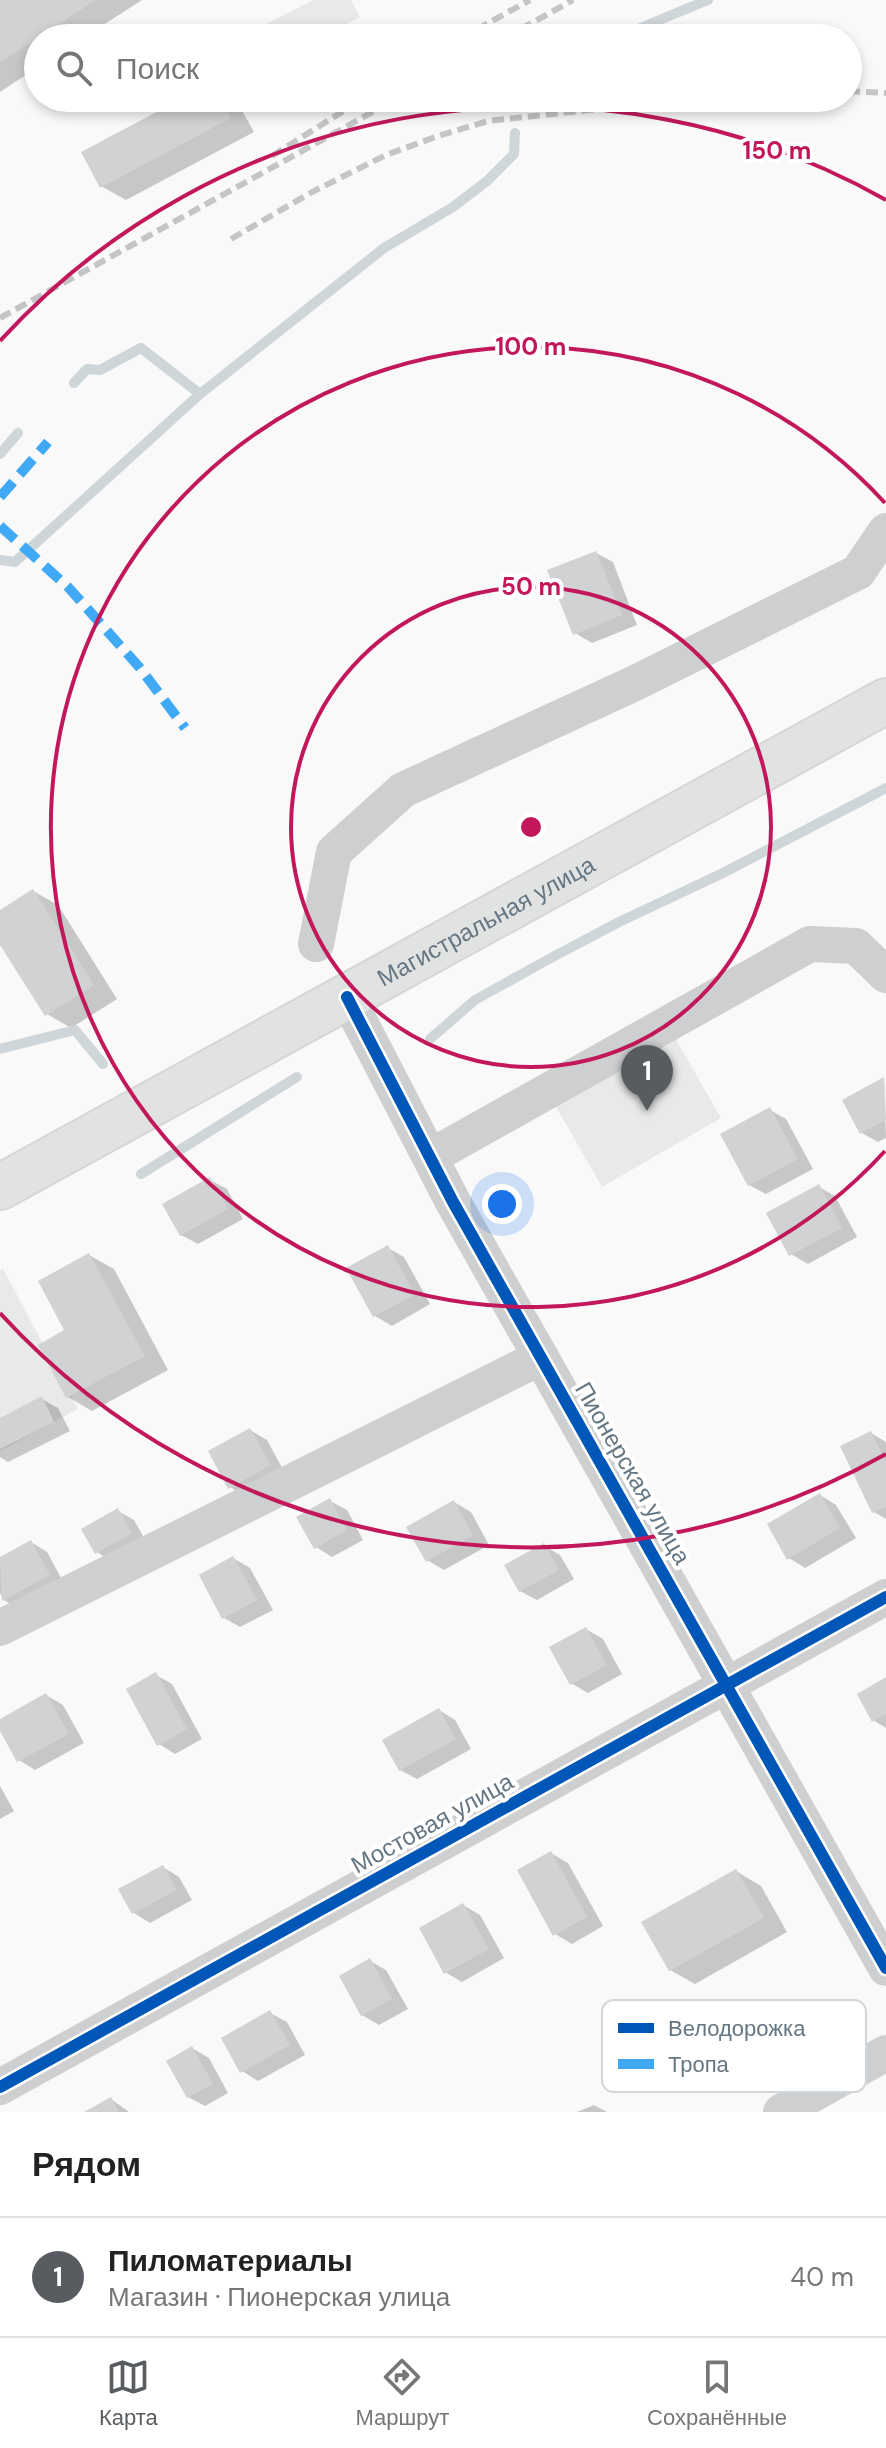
<!DOCTYPE html>
<html lang="ru">
<meta charset="utf-8">
<style>
:root{--surface:#fff;--page:#f2f2f2;--text:#222;--muted:#767676;--line:#e0e0e0;--accent:#585c60}
body{margin:0;font-family:"DM Sans",sans-serif;background:var(--page);color:var(--text)}
.you{position:absolute;left:502px;top:1204px;width:28px;height:28px;margin:-20px;border:6px solid #fff;border-radius:50%;background:#1a73e8;box-shadow:0 0 0 12px #1a73e833}
.badge{display:grid;place-items:center;width:52px;height:52px;border-radius:50%;background:var(--accent);color:#fff;font-size:26px;font-weight:700}
.pin{position:absolute;translate:-50% -66px;filter:drop-shadow(0 2px 4px #0008)}
.pin::after{content:'';position:absolute;top:42px;width:28px;height:24px;background:inherit;clip-path:polygon(0 0,100% 0,50% 100%)}
.list{margin:0;padding:0;list-style:none}
h2{display:flex;justify-content:space-between;align-items:center;height:104px;margin:0;padding:0 32px;font-size:34px}
h2 small{font-size:26px;font-weight:400;color:var(--muted)}
.list li{display:grid;grid-template-columns:52px 1fr auto;gap:24px;align-items:center;box-sizing:border-box;height:120px;padding:0 32px;border-top:2px solid var(--line)}
.list b{display:block;font-size:30px;white-space:nowrap}
.list p{margin:0;font-size:26px;white-space:nowrap;color:var(--muted)}
.list em{font-size:26px;font-style:normal;color:var(--muted)}
.icon{flex:none;width:44px;height:44px;fill:none;stroke:currentColor;stroke-width:2;stroke-linecap:round;stroke-linejoin:round}
.map{position:relative;flex:none;width:886px;height:2112px;overflow:hidden}
.search{position:absolute;background:var(--surface);box-shadow:0 4px 12px #0003;left:24px;right:24px;top:24px;height:88px;display:flex;align-items:center;gap:20px;box-sizing:border-box;padding:0 28px;border-radius:44px;color:var(--muted);font-size:30px}
.sheet{height:224px;background:var(--surface)}
nav{display:flex;justify-content:space-around;align-items:center;box-sizing:border-box;height:112px;border-top:2px solid var(--line);background:var(--surface);font-size:22px;color:var(--muted)}
nav a{display:grid;justify-items:center;gap:4px}
nav .on{color:var(--accent)}
.map>svg:first-child{display:block}
.built{fill:#e8e9e9}
.shadow{fill:#0003}
.lines{fill:none;stroke-linecap:round;stroke-linejoin:round}
.stream{stroke:#ced6d9;stroke-width:10}
.building{fill:#d0d2d3}
.major-casing{stroke:#d5d6d7;stroke-width:48}
.minor{stroke:#cecfd0;stroke-width:36}
.major{stroke:#e1e2e2;stroke-width:44}
.rail{stroke:#c3c5c6;stroke-width:6;stroke-dasharray:12 6;stroke-linecap:butt}
.quiet{stroke:#3fa9f5;stroke-width:10;stroke-dasharray:20 10;stroke-linecap:butt}
.cycleway-casing{stroke:#fff;stroke-width:17}
.cycleway{stroke:#0057b8;stroke-width:12}
.ring{fill:none;stroke:#c2185b;stroke-width:4}
.labels{text-anchor:middle;dominant-baseline:central;stroke-width:8;stroke-linejoin:round;paint-order:stroke}
.street-label{font-size:24px;fill:#657683;stroke:#fff}
.key{fill:#fff;stroke:#d1d6da;stroke-width:2}
.key-label{font-size:22px;fill:#657683}
.centre{fill:#c2185b;stroke:#fff;stroke-width:4}
.ring-label{font-size:24px;text-anchor:middle;font-weight:bold;fill:#c2185b;stroke:#fff;stroke-width:8;stroke-linejoin:round;paint-order:stroke}
</style>
<div class="map">
<svg width="886" height="2112" viewBox="0 0 886 2112">
<rect width="100%" height="100%" fill="#f9f9f9"/>
<path class="built" d="M313 0H351L360 17 319 38H239Z
M674 1036 721 1118 602 1187 555 1105Z
M3 1269 78 1409 0 1451V1271Z"/>
<path class="shadow" d="M0 0H142L83 38H38V67L0 92Z
M187 98H235L254 132 126 200 101 186Z
M596 553 613 562 637 625 592 643 575 633Z
M33 891 58 905 117 999 71 1028 47 1014 0 941V912Z
M884 1079 886 1138 878 1142 862 1133 844 1101Z
M770 1110 786 1119 813 1169 766 1194 749 1185Z
M210 1180 227 1189 243 1219 198 1244 181 1235Z
M819 1187 835 1196 857 1237 808 1264 791 1254Z
M388 1248 404 1257 430 1304 392 1326 375 1316Z
M89 1255 114 1269 168 1370 92 1411 68 1397Z
M42 1399 58 1408 70 1431 8 1462 0 1457V1420Z
M250 1430 267 1440 286 1475 246 1497 230 1487Z
M871 1433 886 1442V1519L874 1512Z
M820 1495 836 1505 856 1538 805 1568 789 1558Z
M330 1501 347 1510 363 1540 332 1557 316 1547Z
M454 1502 471 1512 489 1545 444 1570 427 1560Z
M118 1511 134 1520 147 1543 113 1562 97 1552Z
M31 1542 47 1552 65 1585 20 1610 4 1600 0 1593V1559Z
M544 1546 560 1555 574 1579 537 1600 520 1591Z
M233 1558 250 1568 273 1610 240 1627 224 1618Z
M586 1629 603 1639 622 1674 588 1693 571 1683Z
M156 1675 172 1684 202 1739 175 1754 159 1744Z
M886 1680V1728L873 1720Z
M46 1695 63 1705 84 1743 35 1770 19 1760 0 1727V1721Z
M439 1710 455 1720 471 1749 417 1779 400 1770Z
M0 1786 14 1811 0 1819Z
M551 1853 568 1863 603 1926 572 1944 555 1934Z
M163 1867 179 1877 192 1900 150 1923 134 1913Z
M736 1871 761 1886 787 1932 695 1984 670 1970Z
M463 1905 480 1915 504 1958 462 1982 445 1972Z
M370 1961 386 1970 408 2009 379 2025 362 2015Z
M270 2013 287 2022 305 2055 258 2081 242 2071Z
M192 2048 209 2058 228 2093 205 2106 188 2097Z
M111 2099 129 2112H88Z
M594 2105 607 2112H577Z"/>
<g class="lines">
<path class="stream" d="M616 38 708 0
M513 104 516 98
M74 383 87 369 100 370 141 348 200 394
M0 454 18 433
M0 560 15 562 200 394 384 248 453 207 487 181 514 154 515 133
M430 1039 475 1000 549 959 619 922 723 873 886 788
M0 1049 75 1030 103 1064
M141 1174 297 1077"/>
</g>
<path class="building" d="M0 0H96L0 62Z
M183 98H220L231 118 100 188 81 152Z
M596 551 622 615 573 635 547 570Z
M33 889 94 985 45 1016 0 945V910Z
M884 1077 886 1120 860 1134 842 1100Z
M770 1107 798 1159 748 1186 720 1134Z
M210 1177 228 1209 180 1236 162 1204Z
M819 1184 842 1228 789 1256 766 1213Z
M388 1245 415 1295 373 1317 346 1268Z
M89 1253 145 1356 66 1398 38 1345 64 1330 38 1281Z
M42 1396 54 1422 0 1449V1418Z
M250 1428 271 1465 228 1489 208 1451Z
M871 1431 886 1462V1507L872 1513 840 1446Z
M820 1493 840 1528 787 1560 767 1524Z
M330 1498 347 1530 314 1549 296 1517Z
M454 1500 473 1535 426 1562 406 1527Z
M118 1508 132 1533 95 1554 81 1529Z
M31 1540 50 1575 2 1601 0 1557Z
M544 1543 559 1570 519 1592 504 1565Z
M233 1556 257 1600 222 1619 199 1575Z
M586 1627 607 1665 570 1685 549 1647Z
M156 1672 187 1729 157 1746 126 1689Z
M886 1677V1714L872 1722 857 1694Z
M46 1693 69 1734 17 1762 0 1731V1719Z
M439 1708 456 1739 399 1771 382 1740Z
M551 1851 587 1917 553 1936 517 1870Z
M163 1865 177 1890 132 1914 118 1889Z
M736 1869 764 1918 669 1971 641 1922Z
M463 1903 489 1949 444 1974 419 1928Z
M370 1958 392 1999 361 2016 339 1976Z
M270 2010 290 2045 240 2073 221 2038Z
M192 2046 213 2084 187 2098 166 2061Z
M111 2097 119 2112H84Z"/>
<g class="lines">
<defs>
<g id="major">
<path id="s1" d="M0 1187 886 701"/>
</g>
</defs>
<use href="#major" class="major-casing"/>
<path class="minor" d="M316 944 334 852 403 790 633 684 858 572 886 531
M347 997 453 1202 886 1968
M430 1157 810 944 856 946 886 975
M0 1628 541 1357
M0 2087 886 1597
M781 2112 886 2053"/>
<use href="#major" class="major"/>
<path class="rail" d="M461 38 530 0
M505 38 573 0
M848 91 886 93
M272 156 364 98
M231 239 314 191 386 155 438 136 488 121 701 98
M0 318 398 98"/>
<path class="quiet" d="M0 497 48 442
M0 526 68 587 140 668 185 728"/>
<defs>
<path id="cycleway" d="M347 997 453 1202 886 1968
M0 2087 886 1597"/>
</defs>
<use href="#cycleway" class="cycleway-casing"/>
<use href="#cycleway" class="cycleway"/>
</g>
<g class="ring">
<circle cx="531" cy="827" r="240"/>
<path d="M885 1151A480 480 0 1 1 885 503"/>
<path d="M886 1454A720 720 0 0 1 0 1313M0 341A720 720 0 0 1 886 200"/>
</g>
<g class="labels">
<g class="street-label">
<text stroke="none"><textPath href="#s1" startOffset="554">Магистральная улица</textPath></text>
<text transform="translate(633 1473) rotate(60)">Пионерская улица</text>
<text transform="translate(432 1823) rotate(-29)">Мостовая улица</text>
</g>
</g>
<rect x="602" y="2000" width="264" height="92" rx="12" class="key"/>
<rect x="618" y="2023" width="36" height="10" fill="#0057b8"/>
<rect x="618" y="2059" width="36" height="10" fill="#3fa9f5"/>
<g class="key-label">
<text x="668" y="2036">Велодорожка</text>
<text x="668" y="2072">Тропа</text>
</g>
<circle cx="531" cy="827" r="12" class="centre"/>
<g class="ring-label">
<text x="777" y="159">150 m</text>
<text x="531" y="355">100 m</text>
<text x="531" y="595">50 m</text>
</g>
</svg>
<div class="you"></div>
<div class="pin badge" style="left:647px;top:1111px">1</div>
<div class="search"><svg class="icon" aria-label="search" viewBox="0 0 24 24"><circle cx="10" cy="10" r="6"/><path d="M15 15l6 6"/></svg>Поиск</div>
</div>
<section class="sheet">
<h2>Рядом<small></small></h2>
<ul class="list">
<li><span class="badge">1</span><div><b>Пиломатериалы</b><p>Магазин · Пионерская улица</p></div><em>40 m</em></li>
</ul>
</section>
<nav>
<a class="on"><svg class="icon" aria-label="map" viewBox="0 0 24 24"><path d="M3 6l6-2 6 2 6-2v14l-6 2-6-2-6 2zM9 4v14M15 6v14"/></svg>Карта</a>
<a><svg class="icon" aria-label="directions" viewBox="0 0 24 24"><path d="M12 3l9 9-9 9-9-9zM9 14v-3h6M13 9l2 2-2 2"/></svg>Маршрут</a>
<a><svg class="icon" aria-label="saved" viewBox="0 0 24 24"><path d="M7 4h10v16l-5-4-5 4z"/></svg>Сохранённые</a>
</nav>
